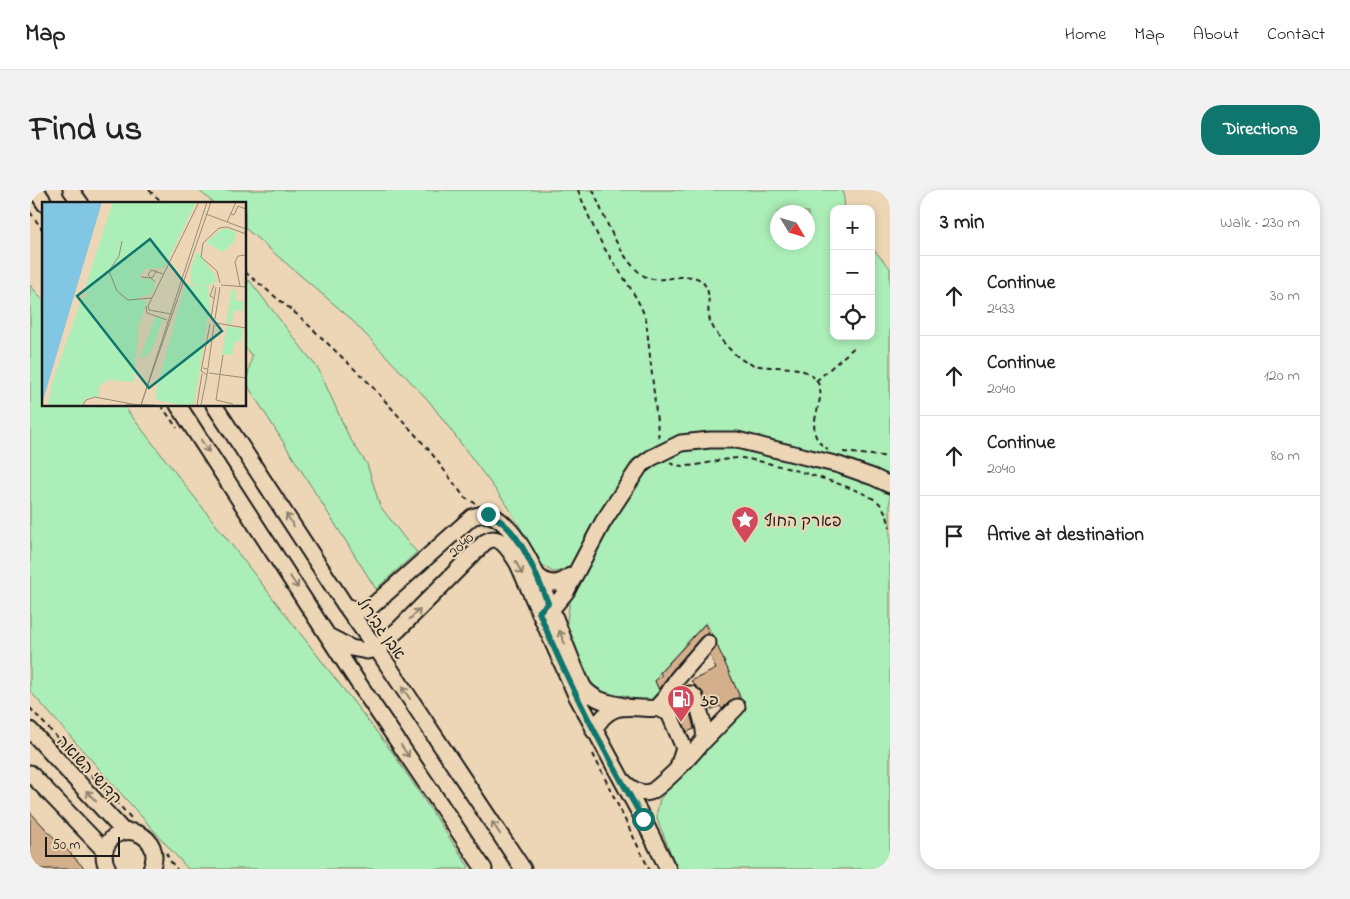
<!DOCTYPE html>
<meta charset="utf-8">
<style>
body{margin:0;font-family:"Indie Flower","Playpen Sans Hebrew",sans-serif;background:#f2f2f2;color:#222}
.controls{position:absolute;right:15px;top:15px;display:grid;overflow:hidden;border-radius:10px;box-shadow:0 2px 8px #0003}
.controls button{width:45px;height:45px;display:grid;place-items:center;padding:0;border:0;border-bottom:1px solid #e0e0e0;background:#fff;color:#222;font:25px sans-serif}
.compass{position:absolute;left:740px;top:15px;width:45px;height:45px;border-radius:50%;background:#fff;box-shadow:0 2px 8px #0003;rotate:128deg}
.scale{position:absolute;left:15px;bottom:12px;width:75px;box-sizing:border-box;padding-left:5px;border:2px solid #1c1c1c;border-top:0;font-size:14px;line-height:18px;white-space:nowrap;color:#1c1c1c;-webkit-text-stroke:4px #ecd6b5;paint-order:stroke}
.stop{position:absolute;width:15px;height:15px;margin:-11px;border:4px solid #0f766e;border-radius:50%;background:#fff}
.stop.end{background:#0f766e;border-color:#fff;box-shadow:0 1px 5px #0008}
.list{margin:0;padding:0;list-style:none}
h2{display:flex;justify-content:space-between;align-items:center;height:65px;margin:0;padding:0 20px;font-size:21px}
h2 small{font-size:16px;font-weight:400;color:#767676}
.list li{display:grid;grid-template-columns:32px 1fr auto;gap:15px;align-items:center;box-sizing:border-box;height:80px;padding:0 20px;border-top:1px solid #e0e0e0}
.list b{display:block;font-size:19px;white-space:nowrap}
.list p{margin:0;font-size:16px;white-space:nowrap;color:#767676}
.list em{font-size:16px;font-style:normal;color:#767676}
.icon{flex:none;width:28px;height:28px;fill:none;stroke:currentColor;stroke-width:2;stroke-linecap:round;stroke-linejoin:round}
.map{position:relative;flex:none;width:860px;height:679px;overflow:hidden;border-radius:20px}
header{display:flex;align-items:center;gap:30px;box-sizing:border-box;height:70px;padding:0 25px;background:#fff;border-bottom:1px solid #e0e0e0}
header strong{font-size:24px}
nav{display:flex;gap:28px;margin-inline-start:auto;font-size:18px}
.intro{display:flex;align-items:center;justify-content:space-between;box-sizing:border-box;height:120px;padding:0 30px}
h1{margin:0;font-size:35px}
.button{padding:12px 22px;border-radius:20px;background:#0f766e;color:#fff;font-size:18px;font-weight:700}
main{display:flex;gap:30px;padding:0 30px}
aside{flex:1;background:#fff;border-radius:20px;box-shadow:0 2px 8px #0003}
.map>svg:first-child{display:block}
</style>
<header>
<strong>Map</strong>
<nav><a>Home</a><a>Map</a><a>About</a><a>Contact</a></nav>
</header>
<div class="intro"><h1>Find us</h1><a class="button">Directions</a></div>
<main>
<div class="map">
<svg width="860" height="679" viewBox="0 0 860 679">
<rect width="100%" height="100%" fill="#ecd6b5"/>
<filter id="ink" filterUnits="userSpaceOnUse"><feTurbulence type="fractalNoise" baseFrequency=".02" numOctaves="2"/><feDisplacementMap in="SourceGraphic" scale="10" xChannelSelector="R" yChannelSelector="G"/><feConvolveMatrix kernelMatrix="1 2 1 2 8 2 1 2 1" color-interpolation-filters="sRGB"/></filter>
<g filter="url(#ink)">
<path fill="#aceeb7" stroke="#64856a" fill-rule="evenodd" d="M168,0H813L815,19H804V146H841V57L860,78V679H647L627,629V622L630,609L713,513L676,432L629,483V484L625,491L630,502L622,510H608L593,505L584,508L576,507L558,495L536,437L540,411L557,376L581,337L573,332L545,371L534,380L523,382L513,376L477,315L399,211L319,127L215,38V14H185ZM748,22H778V52H748Z
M219,90L289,180L319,247L337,274L350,316L379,354L387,362L346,399L216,193L222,166L215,157V98Z
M0,95L14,112V215H93L363,563L439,677L437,679H158L0,501Z"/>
<path fill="#d4af8c" stroke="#1c1c1c" d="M675,434L679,443L671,447L640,483L629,500L625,491L632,485L630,483Z
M687,455L709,505V508L701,510L692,519L690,516L679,520L674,504L661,491L686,479L680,465Z
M659,519L664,539L657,542L649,523Z
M0,622L27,651L28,650L55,679H0Z"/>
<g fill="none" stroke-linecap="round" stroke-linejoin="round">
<defs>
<path id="minor" d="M6,0L15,14
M41,0L51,14
M148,215L325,488L454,679
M184,215L315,415L353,468L493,679
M507,385C517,396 529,395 540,386
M315,415C325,421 331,421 341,417L442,327C448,325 453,323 460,325C501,339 533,459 554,498C565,511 579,513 595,516
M509,422L521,420L536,402L573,332L610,276L621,268L651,253L680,250H707L809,275L843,287L860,295
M300,447L321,458L337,461L346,459L369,439L455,352C458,351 460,349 463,349C474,349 483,366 488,374L546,505L613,629L638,679
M0,540L94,642
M564,541C582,503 609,524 640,517C647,515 653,510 659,504H661L665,507C668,517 676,538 674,548C673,555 628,600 620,602C610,605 600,598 593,591
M673,552L707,517
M648,577L654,558L639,523L626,518L636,507L647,489L678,453
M0,583L75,661
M78,679C74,672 73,664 76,657C90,626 136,646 121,679"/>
</defs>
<use href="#minor" stroke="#1c1c1c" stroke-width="19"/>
<path stroke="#1c1c1c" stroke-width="2" stroke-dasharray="5 4" stroke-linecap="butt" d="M119,0L134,14
M548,0C555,18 563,37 572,54C587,80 605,100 616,129L629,250
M563,0C574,26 591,73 616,87C634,96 665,75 676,97C681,106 677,117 679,127C682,142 704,167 718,173C739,182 770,170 786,190C802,210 766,241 798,259
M854,0L860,9
M0,22L14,42
M215,82L270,127L339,193L399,260L435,308L445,313
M786,191L826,156
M131,215L147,238
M813,262L860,267
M640,273C658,282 691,267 711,268C734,270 835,298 849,313C855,319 858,329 860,337
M0,518L102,629
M563,564L619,679
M136,663L141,672L147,679"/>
<use href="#minor" stroke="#ecd6b5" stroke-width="15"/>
</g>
<defs><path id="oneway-shaft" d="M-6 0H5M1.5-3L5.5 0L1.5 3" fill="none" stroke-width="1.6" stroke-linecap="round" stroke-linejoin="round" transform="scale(1.25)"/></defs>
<g stroke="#8e8270">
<use href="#oneway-shaft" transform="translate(175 256) rotate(57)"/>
<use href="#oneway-shaft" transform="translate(260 330) rotate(-123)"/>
<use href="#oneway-shaft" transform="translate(489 378) rotate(64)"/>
<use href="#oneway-shaft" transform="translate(264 392) rotate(57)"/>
<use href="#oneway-shaft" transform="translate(385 424) rotate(-45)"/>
<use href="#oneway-shaft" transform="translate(532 447) rotate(-113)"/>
<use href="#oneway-shaft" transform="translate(376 503) rotate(-124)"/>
<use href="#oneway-shaft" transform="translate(375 561) rotate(56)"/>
<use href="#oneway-shaft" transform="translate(61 606) rotate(-133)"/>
<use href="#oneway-shaft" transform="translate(466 638) rotate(-124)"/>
</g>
</g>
<g fill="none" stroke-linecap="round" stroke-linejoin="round" filter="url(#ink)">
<path stroke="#0f766e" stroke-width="6" d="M458,324C489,335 506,385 518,413L509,422C538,495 575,562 613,629"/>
</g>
<defs>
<symbol id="sight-pin" viewBox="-11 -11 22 30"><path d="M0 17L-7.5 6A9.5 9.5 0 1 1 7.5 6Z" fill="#d1495b" stroke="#ecd6b5"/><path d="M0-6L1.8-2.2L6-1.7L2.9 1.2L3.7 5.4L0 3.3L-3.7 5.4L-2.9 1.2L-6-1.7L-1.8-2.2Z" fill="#fff"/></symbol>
<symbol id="fuel-pin" viewBox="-11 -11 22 30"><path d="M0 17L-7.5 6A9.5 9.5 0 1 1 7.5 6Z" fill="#d1495b" stroke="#ecd6b5"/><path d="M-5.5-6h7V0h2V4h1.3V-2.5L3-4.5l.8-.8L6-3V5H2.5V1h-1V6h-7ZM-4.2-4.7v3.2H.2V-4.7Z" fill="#fff"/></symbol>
</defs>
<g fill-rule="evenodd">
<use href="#sight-pin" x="699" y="314" width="32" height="43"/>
<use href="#fuel-pin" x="635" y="493" width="32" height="43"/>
</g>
<g text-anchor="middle" stroke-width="4" stroke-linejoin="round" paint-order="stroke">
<g font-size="16" fill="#1c1c1c" stroke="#ecd6b5" text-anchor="start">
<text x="734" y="336">פארק החוף</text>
<text x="670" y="515">פז</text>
</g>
<g font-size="16" fill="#1c1c1c" stroke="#ecd6b5">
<text transform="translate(430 354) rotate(-44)" y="6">2040</text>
<text transform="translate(352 438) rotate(55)" y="6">אבן גבירול</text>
<text transform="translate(60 579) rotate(47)" y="6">קדושי השואה</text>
</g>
</g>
<g transform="translate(12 12)">
<rect width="204" height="204" fill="#ecd6b5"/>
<path d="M71,0H154L122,66L103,67L97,77H110L113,85L109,92L95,96L105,100L96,126L92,180L65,178L57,185V194L44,196L40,203H6L10,181L39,99L44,94V83ZM182,26L194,30L192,40L181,50L164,40ZM155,49L174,75L173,81L163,84L166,85L168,104L152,202L139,203L114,198V190L143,82L161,84L149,81V67ZM190,87L194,88L193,98L202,100L200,109L192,108L189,122L184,121ZM114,114L121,116L110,147L105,154L98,155ZM185,124L201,127L199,140L193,139L190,153L180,152Z" fill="#aceeb7"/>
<path d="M0,0H60L0,202Z" fill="#81c6e2"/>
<path fill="none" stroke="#998c78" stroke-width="1" d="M164,12L204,27M189,12L192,13L196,4L204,7M185,20L194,0M80,39L77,54L67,69L75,89L86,98L110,96M99,75L110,76L115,68M113,80L106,73L109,68L121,72M178,81L175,69L159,55L161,41L177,26L185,25L204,32M172,83L168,94L172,96M179,83L204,85M198,84L193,60L196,54L204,53M104,104L105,111L125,118M129,112L107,108L106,104L157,0M169,116L174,85M173,117L178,85M174,121L204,126M181,153L174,198L191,202M161,166L166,167L165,173L159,169L168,122M166,166L172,123M167,171L204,176M84,202L114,203M41,203L44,198L53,195L95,203M99,203L169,0M99,203L165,0M155,203L160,172M159,203L165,173"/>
<path fill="#0f766e" fill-opacity="0.15" stroke="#0f766e" stroke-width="2.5" d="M108,37L180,129L107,186L35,94Z"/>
<rect width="204" height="204" fill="none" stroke="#1c1c1c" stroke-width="2.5"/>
</g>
</svg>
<div class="controls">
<button>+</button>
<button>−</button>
<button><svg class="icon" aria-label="locate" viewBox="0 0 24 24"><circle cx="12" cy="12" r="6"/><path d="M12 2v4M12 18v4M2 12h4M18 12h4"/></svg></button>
</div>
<svg class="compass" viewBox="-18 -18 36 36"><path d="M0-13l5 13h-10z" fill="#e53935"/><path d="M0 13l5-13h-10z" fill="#767676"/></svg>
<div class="scale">50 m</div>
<div class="stop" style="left:613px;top:629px"></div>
<div class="stop end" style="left:458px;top:324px"></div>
</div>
<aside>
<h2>3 min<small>Walk · 230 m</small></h2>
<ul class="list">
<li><svg class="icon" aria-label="ahead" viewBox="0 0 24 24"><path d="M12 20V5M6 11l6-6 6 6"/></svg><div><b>Continue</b><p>2433</p></div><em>30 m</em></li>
<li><svg class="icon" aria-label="ahead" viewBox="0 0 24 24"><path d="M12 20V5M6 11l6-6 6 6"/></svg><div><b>Continue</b><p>2040</p></div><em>120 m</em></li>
<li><svg class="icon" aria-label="ahead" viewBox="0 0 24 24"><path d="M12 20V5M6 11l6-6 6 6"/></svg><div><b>Continue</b><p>2040</p></div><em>80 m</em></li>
<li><svg class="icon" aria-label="arrive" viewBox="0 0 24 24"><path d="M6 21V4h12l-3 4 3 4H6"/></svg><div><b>Arrive at destination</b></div></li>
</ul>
</aside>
</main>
